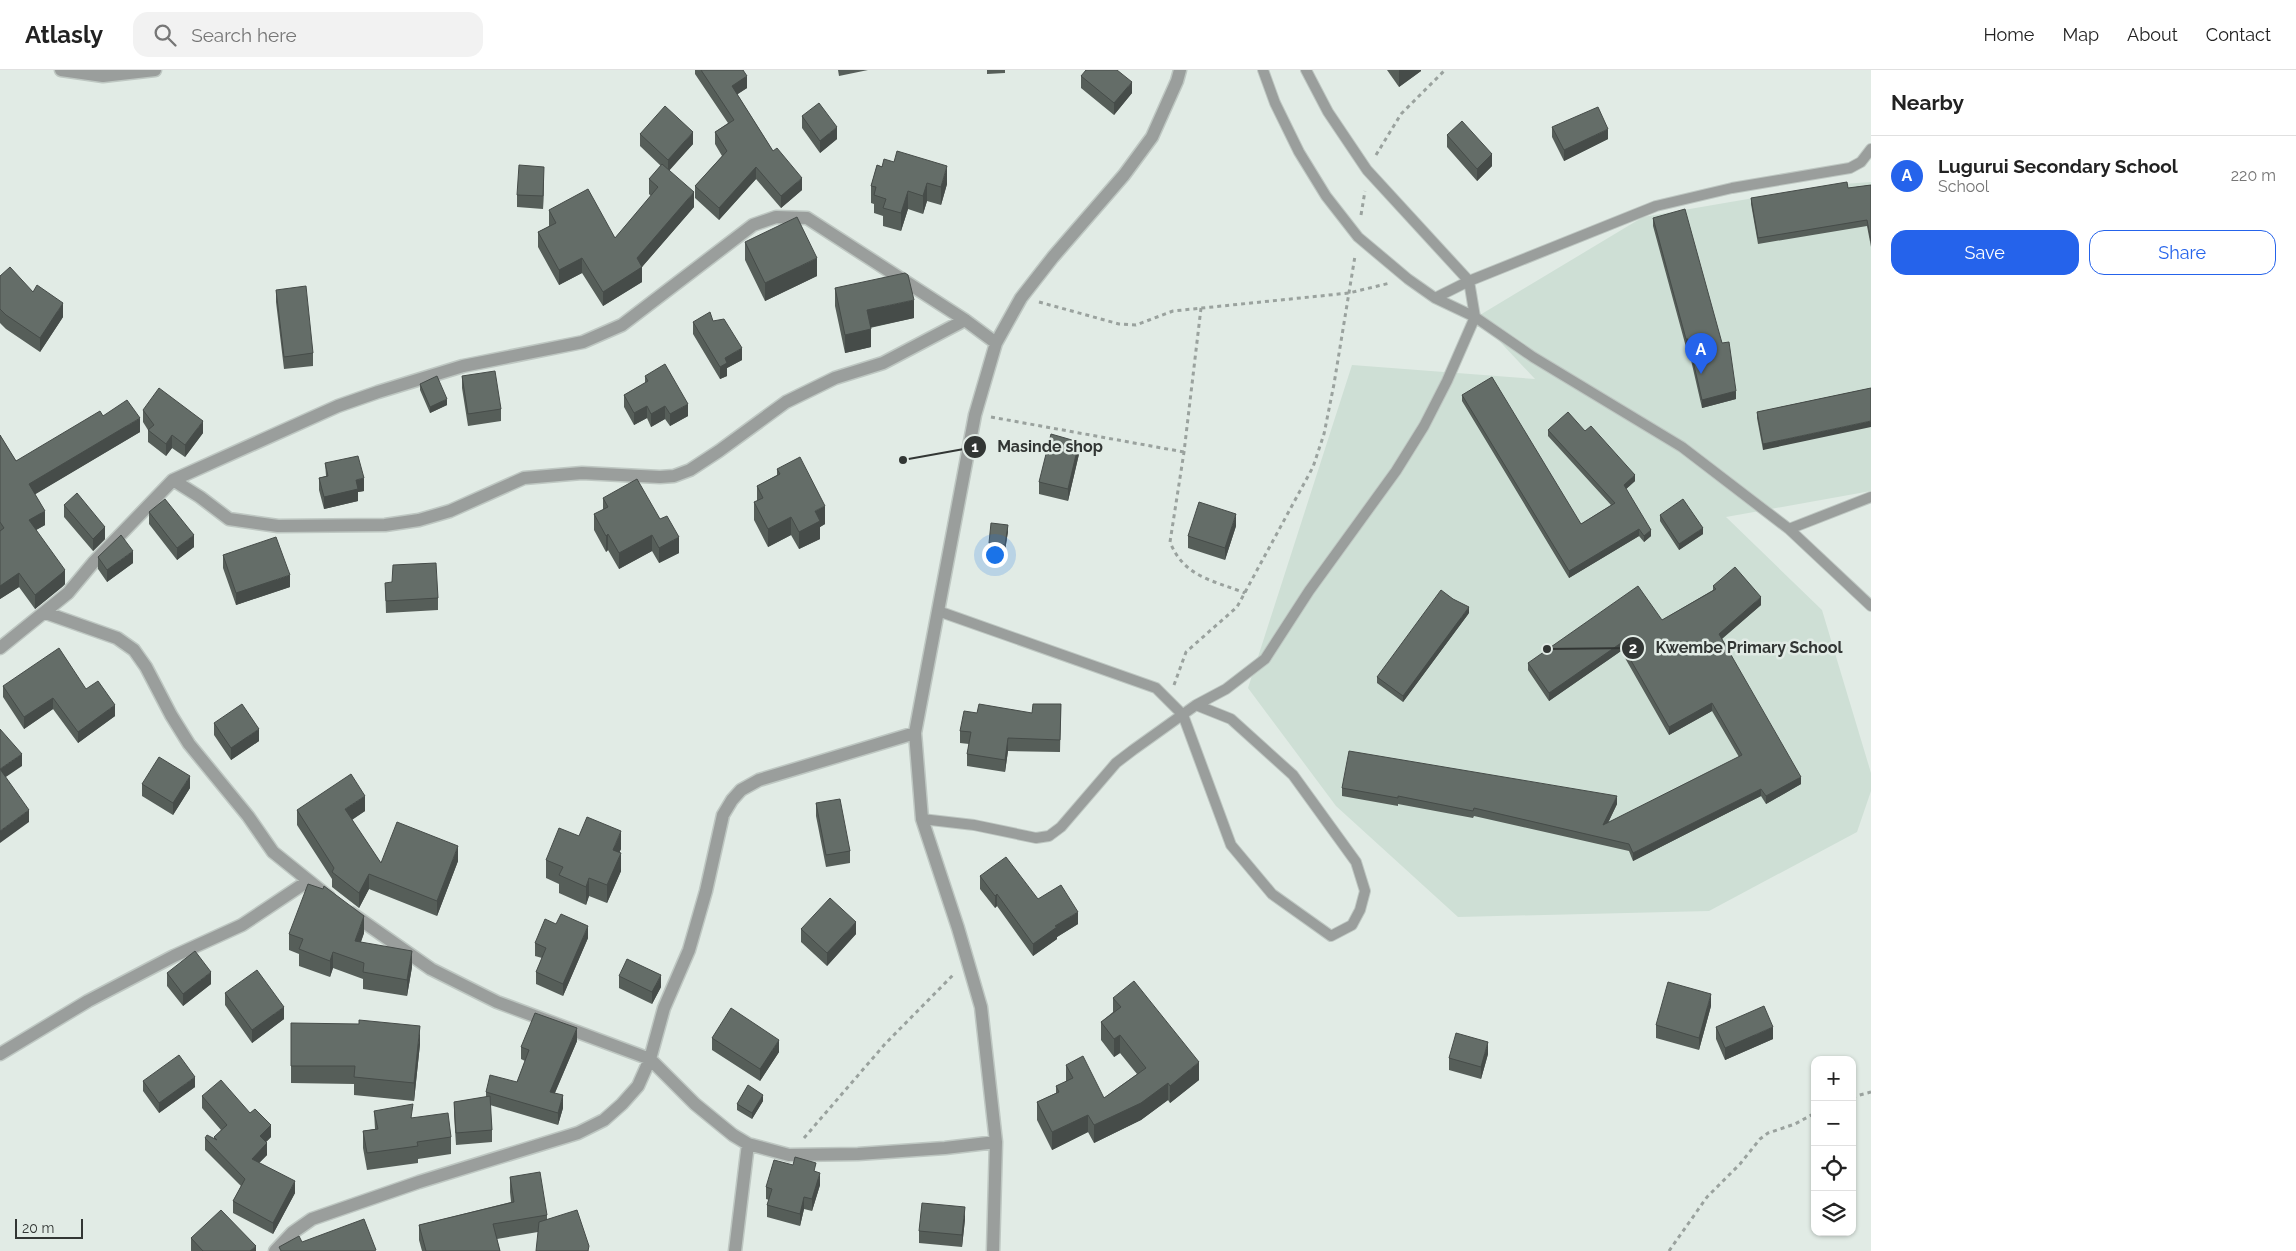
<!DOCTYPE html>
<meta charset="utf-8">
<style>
body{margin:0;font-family:Raleway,sans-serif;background:#f2f2f2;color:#222}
.controls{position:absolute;right:15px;bottom:15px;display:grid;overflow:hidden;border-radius:10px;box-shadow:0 1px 4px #0004}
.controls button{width:45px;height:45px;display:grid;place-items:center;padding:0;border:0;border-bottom:1px solid #e0e0e0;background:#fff;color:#222;font:25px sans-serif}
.scale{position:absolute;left:15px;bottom:12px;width:68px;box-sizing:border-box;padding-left:5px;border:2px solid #323634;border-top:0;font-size:14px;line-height:18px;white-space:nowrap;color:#323634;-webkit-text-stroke:4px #e1ebe5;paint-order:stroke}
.you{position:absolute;left:994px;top:484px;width:18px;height:18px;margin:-12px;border:4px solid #fff;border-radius:50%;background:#1a73e8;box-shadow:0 0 0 8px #1a73e833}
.badge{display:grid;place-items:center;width:32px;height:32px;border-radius:50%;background:#2563eb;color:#fff;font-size:16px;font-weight:700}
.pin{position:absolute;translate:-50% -41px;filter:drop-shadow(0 1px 2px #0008)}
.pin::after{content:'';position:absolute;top:26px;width:18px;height:15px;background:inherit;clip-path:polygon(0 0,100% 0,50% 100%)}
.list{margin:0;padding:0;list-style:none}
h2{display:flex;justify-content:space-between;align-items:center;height:65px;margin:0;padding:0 20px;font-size:21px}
h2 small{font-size:16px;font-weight:400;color:#767676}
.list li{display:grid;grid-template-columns:32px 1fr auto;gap:15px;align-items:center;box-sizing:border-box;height:80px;padding:0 20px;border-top:1px solid #e0e0e0}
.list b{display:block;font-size:19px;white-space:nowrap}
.list p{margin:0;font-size:16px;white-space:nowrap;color:#767676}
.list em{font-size:16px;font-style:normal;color:#767676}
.actions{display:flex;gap:10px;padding:15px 20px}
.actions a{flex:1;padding:11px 0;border:1px solid #2563eb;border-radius:15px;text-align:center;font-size:18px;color:#2563eb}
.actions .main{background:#2563eb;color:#fff}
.icon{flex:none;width:28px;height:28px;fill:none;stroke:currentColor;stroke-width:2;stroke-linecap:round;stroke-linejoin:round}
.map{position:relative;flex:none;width:1871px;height:1181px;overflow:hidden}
header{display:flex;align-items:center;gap:30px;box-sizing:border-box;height:70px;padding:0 25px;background:#fff;border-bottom:1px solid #e0e0e0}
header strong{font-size:24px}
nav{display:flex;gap:28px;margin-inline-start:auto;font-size:18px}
.search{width:350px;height:45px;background:#f2f2f2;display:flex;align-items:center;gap:12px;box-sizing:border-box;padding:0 18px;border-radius:15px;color:#767676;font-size:19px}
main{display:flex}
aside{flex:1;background:#fff}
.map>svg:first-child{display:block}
</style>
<header>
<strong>Atlasly</strong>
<div class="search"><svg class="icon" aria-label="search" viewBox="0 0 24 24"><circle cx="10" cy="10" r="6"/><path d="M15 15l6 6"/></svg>Search here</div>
<nav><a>Home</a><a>Map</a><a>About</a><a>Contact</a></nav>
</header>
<main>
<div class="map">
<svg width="1871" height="1181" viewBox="0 0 1871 1181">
<rect width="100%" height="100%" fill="#e1ebe5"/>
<path fill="#cedfd5" d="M1871,112V421L1726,447L1822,540L1871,703V721L1857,762L1709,841L1458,847L1336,736L1248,618L1352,295L1535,309L1488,259L1465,254L1643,147L1829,115Z"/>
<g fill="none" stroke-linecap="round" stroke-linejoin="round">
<defs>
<path id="lane" d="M1263,0L1275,33L1299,82L1326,126L1358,167L1408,209L1435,228L1475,247L1533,287L1682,377L1789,459L1871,536
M1435,228L1469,211L1656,136L1732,118L1850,98L1861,92L1871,79
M1789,459L1871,427
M938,541L1156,618L1183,645L1231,775L1272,824L1331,866L1352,855L1360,840L1365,821L1356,792L1293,705L1231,649L1196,635
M922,749L974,755L1036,768L1049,766L1061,757L1116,693L1133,680L1196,635L1226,619L1265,589L1309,521L1396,401L1424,356L1447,311L1475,247L1469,211L1367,100L1328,42L1306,0"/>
<path id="street" d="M61,0L103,6L155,0
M173,410L200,427L229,449L278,456L385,455L419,450L450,441L524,408L582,403L660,407L674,406L690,400L719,381L786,332L835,308L883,293L965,250
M46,543L117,568L134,580L146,597L171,645L189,674L248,746L273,782L329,827
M0,578L68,523L93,493L173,410L338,336L378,322L463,296L583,272L622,255L753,155L776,147L807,148L965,250L996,273
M351,843L431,899L497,932L650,989L695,1034L733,1065L748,1074L789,1085L858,1084L945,1078L996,1072
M0,984L88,931L174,886L242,855L308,811
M275,1181L292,1163L312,1149L419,1112L578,1063L604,1050L622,1034L638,1016L650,989L664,938L689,880L706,821L723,745L732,730L741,720L759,710L915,663
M735,1181L748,1074
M993,1181L996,1072L981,937L958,858L922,749L915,663L975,345L996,273L1021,228L1053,187L1124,105L1152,67L1177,11L1180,0"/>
</defs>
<use href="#lane" stroke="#bec7c2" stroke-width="12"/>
<use href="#street" stroke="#bec7c2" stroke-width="15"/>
<path stroke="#9aa29e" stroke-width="3" stroke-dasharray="4 4" stroke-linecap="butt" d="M1376,85L1401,44L1445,0
M1361,145L1365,121
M1039,232L1119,254L1136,255L1173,241L1349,223L1390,213
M1201,238L1184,382L1170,472C1184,507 1212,510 1245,523
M991,347L1184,382
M1174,615L1186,582L1237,537L1313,397L1324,364L1334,314L1355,186
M1852,1027L1871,1022
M804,1068L885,974L953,905
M1669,1181L1707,1127L1740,1094L1760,1069L1768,1063L1795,1054L1815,1043"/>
<use href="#lane" stroke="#9a9e9c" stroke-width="10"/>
<use href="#street" stroke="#9a9e9c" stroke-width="12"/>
</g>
<path fill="#565e59" d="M695,0H743L747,18L737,24L773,81L802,120L781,138L756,109L719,150L695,128V116L722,86L715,74V62L728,53L695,4Z
M838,0H868L839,6Z
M987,0H1005V3L987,4Z
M1387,0H1421V1L1399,17Z
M1119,2L1132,23L1114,45L1081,18V6Z
M802,46L837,69L820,83L802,58Z
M1552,57L1608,69L1564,91L1552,67Z
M640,64L693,74L669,100L694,137L642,197V212L603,236L582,203L559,215L538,177V162L549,156V140L615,168L651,126L649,124V109L661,96L640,76Z
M1447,65L1492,96L1477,111L1447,77Z
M877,95L947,114L941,135L927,131L923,144L908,139L901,161L883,156V146L874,143V134L871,133V116Z
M544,109L543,139L517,137V125Z
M1871,115V177L1867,156L1758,174L1751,134V128L1848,118Z
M1653,148L1736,329L1702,338L1688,277H1686L1653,156Z
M745,172L817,206L765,231L745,190Z
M0,206L33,222L63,247L40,282L6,259L0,253Z
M835,218L914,248L870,258L871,277L845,283L835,236Z
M276,220L313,283V296L284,299L276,232Z
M713,251L742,290L727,298V306L720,309L693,264V252Z
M462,306L501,339V351L468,356L462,318Z
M645,306L688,346L670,356L665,349L651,357L647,348L634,355L624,337V325L645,313Z
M420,314L447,335L430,343L420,320Z
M1871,318L1763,380L1757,348V342Z
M1462,325L1581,454L1611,435L1548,366V360L1585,361L1635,411L1626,419L1651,466L1644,472L1639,466L1569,508L1462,331Z
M143,340L203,363L185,387L172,378L166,386L148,372V360L143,352Z
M103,346L140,362L35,424L45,455L36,460L65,514L62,517L35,539L19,517L0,529V365L16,391Z
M1079,384L1068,431L1039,424V412Z
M325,393L364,421L358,422V431L324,439L319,420V408L326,406Z
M777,399L825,454L820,457V469L799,479L791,465L768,477L754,450V432L757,431V416L777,405Z
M603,428L660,449L679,483L659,493L652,481L619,499L608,480L606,482L594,460V444L603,440Z
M64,435L105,469L93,481L64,447Z
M149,442L194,477L177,490L149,454Z
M1660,445L1703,464L1679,480L1660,451Z
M1236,456L1225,490L1188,478V466Z
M1008,461L1005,481L989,479V473Z
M223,485L290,517L236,535L223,498Z
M98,487L133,493L107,512L98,499Z
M385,513L438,528V540L386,543Z
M1713,516L1761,535L1722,569L1801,714L1766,734L1761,726L1633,791L1629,781L1474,746L1473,748L1398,734V736L1342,726V718L1617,734L1608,753L1739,687L1712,641L1669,665L1621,581L1549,631L1528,600V593L1662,550L1713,520Z
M1469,543L1403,632L1377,613V607Z
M3,616L86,619L115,646L78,673L53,639L24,659L3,627Z
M1061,634L1060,682L1008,681L1005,702L967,696V684L969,674L960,673V661L977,643H1032Z
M214,653L259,671L231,690L214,665Z
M142,714L190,718L173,745L142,726Z
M816,733L850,781V793L826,797L816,746Z
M297,740L365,741L352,750L381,793L458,791L437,846L369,819L359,838L332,817V809L297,755Z
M579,766L621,779L619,782L621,801L607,833L589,826L586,835L559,823V814L546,808V790Z
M980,806L1038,829L1078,854L1057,867V869L1033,886L997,836L995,838L980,819Z
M801,859L856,864L827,896L801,872Z
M364,863L361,872L412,897L407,926L363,919V909L333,898L330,907L299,896V884L289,880V864Z
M588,868L563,926L536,914V902L542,888L535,886V873Z
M167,903L211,914L183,936L167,916Z
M619,906L661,917L652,934L619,918Z
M225,923L284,949L252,973L225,935Z
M1113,928L1199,1010L1170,1033L1168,1030L1141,1050L1094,1073L1088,1062L1052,1080L1037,1050V1032L1056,1023V1016L1066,1012V995L1104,1028L1137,1004L1120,983L1114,987L1101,970V952L1113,942Z
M1711,936L1699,980L1656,968V955Z
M291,953L420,974L414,1031L354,1025V1014L291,1013Z
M1716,957L1773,969L1725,990L1716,969Z
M712,968L779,982L760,1011L712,980Z
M577,971L555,1023L563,1038L558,1055L490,1035L492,1060V1072L456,1075L454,1044V1032L486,1027V1022L517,1012L525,991L521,989V977Z
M1488,984L1481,1009L1449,1000V988Z
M143,1011L195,1017L159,1043L143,1021Z
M202,1026L271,1067L266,1072L267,1085L259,1093L295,1123L273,1164L233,1143V1131L241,1116L205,1080V1068L214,1069V1067L221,1060L202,1038Z
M763,1031L752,1049L737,1040V1034Z
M374,1041L413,1048L451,1067V1084L418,1089V1093L367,1100L363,1078V1061L375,1059Z
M816,1102L820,1115L812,1141L804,1139L800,1156L767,1147V1135L769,1130L766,1129V1117Z
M510,1107L547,1145V1149L589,1181L538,1162L497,1169L500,1181H422L419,1170V1155L511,1132L510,1122Z
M965,1149L962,1177L919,1173V1161Z
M191,1168L256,1181H191Z"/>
<path fill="#464c49" d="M1399,0H1421V1L1399,17Z
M747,6V18L732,28V16Z
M1132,12V23L1114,45V33Z
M837,57V69L820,83V71Z
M1608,59V69L1564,91V80Z
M693,62V74L668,102V90Z
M1492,84V96L1477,111V99Z
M947,96V114L941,135V117Z
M544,97V109L543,139V126Z
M756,97V109L719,150V138Z
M802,108V120L781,138V126Z
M927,113V131L923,144V126Z
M908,121V139L901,161V143Z
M694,122V137L641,198L642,197V212L603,236V222L637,188Z
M582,188V203L559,215V200Z
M817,188V206L765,231V213Z
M914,230V248L867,258V240Z
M63,233V247L40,282V268Z
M871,259V277L845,283V265Z
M1686,269H1688V277H1686Z
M742,278V290L727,298V306L720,309V297L725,288Z
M1736,321V329L1702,338V330Z
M447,329V335L430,343V337Z
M688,334V346L670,356V344Z
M647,336V348L634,355V343Z
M665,336V349L651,357V344Z
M140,348V362L29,428V414Z
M203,351V363L185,387V375Z
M1871,351V357L1763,380V374Z
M172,365V378L166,386V374Z
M1079,372V384L1068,431V419Z
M1635,405V411L1624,421V415Z
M364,408V421L358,422V431L324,439V427L356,410Z
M825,436V454L820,457V469L799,479V462L815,441Z
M45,441V455L29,464V450Z
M1236,444V456L1225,490V478Z
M791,447V465L768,477V459Z
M1008,455V461L1005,481V475Z
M105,457V469L93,481V469Z
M1703,458V464L1679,480V474Z
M1639,459V466L1569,508V501Z
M1651,460V466L1644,472V466Z
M608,464V480L606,482V466Z
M194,465V477L177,490V478Z
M652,465V481L619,499V483Z
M679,467V483L659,493V478Z
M133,481V493L107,512V500Z
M65,500V514L62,517L35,539V525Z
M19,503V517L0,529V516Z
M290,505V517L236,535V523Z
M1761,527V535L1719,571V564Z
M1469,537V543L1403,632V626Z
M1621,573V581L1549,631V623Z
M53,628V639L24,659V647Z
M1712,633V641L1669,665V657Z
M115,635V646L78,673V662Z
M259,659V671L231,690V678Z
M1008,668V681L1005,702V690Z
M22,684V696L0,711V699Z
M190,706V718L173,745V733Z
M1801,707V714L1766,734V726Z
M1761,719V726L1633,791V783Z
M365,726V741L345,754V739Z
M1617,726V734L1603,763V755Z
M29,740V752L0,773V761Z
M621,761V779L613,798V780Z
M458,776V791L437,846V831Z
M621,783V801L607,833V815Z
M369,804V819L359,838V823Z
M589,808V826L586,835V817Z
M997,824V836L995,838V826Z
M1078,842V854L1057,867V869L1033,886V874L1055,856Z
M364,846V863L355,887V871Z
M856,852V864L827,896V883Z
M588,856V868L563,926V914Z
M412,881V897L407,926V910Z
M333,882V898L330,907V891Z
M211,902V914L183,936V924Z
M661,905V917L652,934V922Z
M1711,924V936L1699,980V968Z
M284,937V949L252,973V960Z
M420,956V974L414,1031V1013Z
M1773,957V969L1725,990V978Z
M577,958V971L550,1034V1022Z
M1120,965V983L1114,987V969Z
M779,970V982L760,1011V999Z
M1488,972V984L1481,1009V997Z
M1199,992V1010L1170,1033V1016Z
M195,1007V1017L159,1043V1033Z
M1168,1013V1030L1141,1050L1094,1073V1055Z
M563,1025V1038L558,1055V1043Z
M763,1025V1031L752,1049V1043Z
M1088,1045V1062L1052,1080V1062Z
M271,1055V1067L260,1078V1066Z
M267,1073V1085L252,1100V1089Z
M820,1103V1115L812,1141V1129Z
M295,1111V1123L273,1164V1153Z
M804,1127V1139L800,1156V1144Z
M965,1137V1149L962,1177V1165Z
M256,1176V1181H250Z"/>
<path fill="#646d68" stroke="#464c49" d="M701,0H743L747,6L732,16L773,81L777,78L802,108L781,126L756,97L719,138L695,116L727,81L715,62L734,50Z
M1086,0H1117L1132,12L1114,33L1081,6Z
M819,33L837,57L820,71L802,46Z
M665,36L693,62L668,90L640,64Z
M1598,37L1608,59L1564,80L1552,57Z
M1462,51L1492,84L1477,99L1447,65Z
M897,81L947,96L941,117L927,113L923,126L908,121L901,143L883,138L886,129L874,125L876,117L871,116L877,95L882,97L884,89L894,92Z
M662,94L694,122L637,188L642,197L603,222L582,188L559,200L538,162L556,153L549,140L588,119L615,168L658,117L649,109Z
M519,95L544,97L543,126L517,125Z
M1847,112L1848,118L1871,115V171L1867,150L1758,168L1751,128Z
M1685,139L1722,273L1729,272L1736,321L1702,330L1688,269H1686L1653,148Z
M797,147L817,188L765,213L745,172Z
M10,197L33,222L37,215L63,233L40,268L6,245L0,239V206Z
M905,203L908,205L914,230L867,240L871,259L845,265L835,218Z
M306,216L313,283L284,287L276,220Z
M710,242L713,251L724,249L742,278L725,288L727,293L720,297L693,252Z
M665,294L688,334L670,344L665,336L651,344L647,336L634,343L624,325L648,311L645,306Z
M495,301L501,339L468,344L462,306Z
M437,306L447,329L430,337L420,314Z
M1492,307L1581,454L1615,433L1548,360L1568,342L1585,361L1591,356L1635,405L1624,415L1651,460L1644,466L1639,459L1569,501L1462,325Z
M159,318L203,351L185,375L172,365L166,374L148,360L154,355L143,340Z
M1871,318V351L1763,374L1757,342Z
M127,330L140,348L29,414L45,441L29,450L65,500L62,503L35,525L19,503L0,516V461L4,458L0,452V365L16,391L100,341L103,346Z
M1051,364L1079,372L1068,419L1039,412Z
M358,386L364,408L356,410L358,419L324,427L319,408L328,406L325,393Z
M800,387L825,436L815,441L820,451L799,462L791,447L768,459L754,432L763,428L757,416L780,404L777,399Z
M637,409L660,449L667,446L679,467L659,478L652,465L619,483L608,464L606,466L594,444L608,437L603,428Z
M77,423L105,457L93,469L64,435Z
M165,429L194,465L177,478L149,442Z
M1683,429L1703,458L1679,474L1660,445Z
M1199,432L1236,444L1225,478L1188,466Z
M991,453L1008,455L1005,475L989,473Z
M121,465L133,481L107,500L98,487Z
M276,467L290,505L236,523L223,485Z
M436,493L438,528L386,531L385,513L392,512L393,495Z
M1735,497L1761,527L1719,564L1801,707L1766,726L1761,719L1633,783L1629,774L1474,738L1473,741L1398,726V728L1342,718L1349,681L1617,726L1603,755L1742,685L1712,633L1669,657L1621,573L1549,623L1528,593L1638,516L1662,550L1716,519L1713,516Z
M1441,520L1453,529L1469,537L1403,626L1377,607Z
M59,578L86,619L98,611L115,635L78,662L53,628L24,647L3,616Z
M242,634L259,659L231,678L214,653Z
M979,634L1032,643L1033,634H1061L1060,670L1008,668L1005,690L967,684L971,662L960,661L964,641L977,643Z
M0,659L22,684L0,699Z
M159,687L190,706L173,733L142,714Z
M0,699L29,740L0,761Z
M351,704L365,726L345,739L381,793L397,752L458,776L437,831L369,804L359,823L332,802L334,798L297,740Z
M840,729L850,781L826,785L816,733Z
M587,747L621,761L613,780L621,783L607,815L589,808L586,817L559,805L563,797L546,790L559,758L579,766Z
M1006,787L1038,829L1061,815L1078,842L1055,856L1057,857L1033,874L997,824L995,826L980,806Z
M308,814L323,819L324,816L364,846L355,871L412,881L407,910L363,902L364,893L333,882L330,891L299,879L303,869L289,864Z
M830,828L856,852L827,883L801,859Z
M561,844L588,856L563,914L536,902L546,878L535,873L545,849L556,854Z
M195,881L211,902L183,924L167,903Z
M627,889L661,905L652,922L619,906Z
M257,900L284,937L252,960L225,923Z
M1134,911L1199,992L1170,1016L1168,1013L1141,1033L1094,1055L1088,1045L1052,1062L1037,1032L1059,1022L1056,1016L1073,1008L1066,995L1083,986L1104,1028L1146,998L1120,965L1114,969L1101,952L1121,937L1113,928Z
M1668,912L1711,924L1699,968L1656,955Z
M1764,936L1773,957L1725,978L1716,957Z
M731,938L779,970L760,999L712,968Z
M535,943L577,958L550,1022L563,1025L558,1043L486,1022L490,1005L517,1012L529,980L521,977Z
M359,950L420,956L414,1013L354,1007L355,996H291V953L359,954Z
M1456,963L1488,972L1481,997L1449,988Z
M179,985L195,1007L159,1033L143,1011Z
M221,1010L250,1043L255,1039L271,1055L260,1066L267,1073L252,1089L295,1111L273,1153L233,1131L245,1109L205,1068L207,1065L217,1070L214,1067L227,1055L202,1026Z
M748,1015L763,1025L752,1043L737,1034Z
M490,1026L492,1060L456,1063L454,1032Z
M413,1034L411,1048L448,1043L451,1067L417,1072L418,1076L367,1083L363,1061L378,1059L374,1041Z
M795,1087L816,1093L814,1101L820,1103L812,1129L804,1127L800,1144L767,1135L772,1119L766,1117L774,1090L793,1095Z
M540,1102L547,1145L493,1154L500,1181H426L419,1155L514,1132L510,1107Z
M922,1133L965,1137L962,1165L919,1161Z
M221,1140L256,1176L250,1181H203L191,1168Z
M577,1140L589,1176L588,1181H536L539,1152Z
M364,1149L376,1180L374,1181H281L279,1177L299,1166L302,1172Z"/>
<path fill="none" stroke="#323634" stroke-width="2" d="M903 390L975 377M1547 579L1633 578"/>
<g fill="#323634" stroke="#e1ebe5" stroke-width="2">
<circle cx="903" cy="390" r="5"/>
<circle cx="1547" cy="579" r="5"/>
<circle cx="975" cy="377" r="12"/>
<circle cx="1633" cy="578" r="12"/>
</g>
<g font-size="15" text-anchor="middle" font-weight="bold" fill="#fff">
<text x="975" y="382">1</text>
<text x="1633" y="583">2</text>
</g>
<g font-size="16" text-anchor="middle" font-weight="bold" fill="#323634" stroke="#e1ebe5" stroke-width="5" stroke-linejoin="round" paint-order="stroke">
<text x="1050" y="382">Masinde shop</text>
<text x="1749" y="583">Kwembe Primary School</text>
</g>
</svg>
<div class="controls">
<button>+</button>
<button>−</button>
<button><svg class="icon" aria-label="locate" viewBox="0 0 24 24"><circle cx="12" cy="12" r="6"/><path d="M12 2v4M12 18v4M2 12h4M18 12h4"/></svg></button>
<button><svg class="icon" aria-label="layers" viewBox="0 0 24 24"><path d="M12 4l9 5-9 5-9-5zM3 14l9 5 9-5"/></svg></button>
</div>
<div class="scale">20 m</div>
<div class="you"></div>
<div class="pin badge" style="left:1701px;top:304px">A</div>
</div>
<aside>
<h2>Nearby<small></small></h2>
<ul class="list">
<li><span class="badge">A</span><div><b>Lugurui Secondary School</b><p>School</p></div><em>220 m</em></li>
</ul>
<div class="actions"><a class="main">Save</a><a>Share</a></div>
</aside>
</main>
